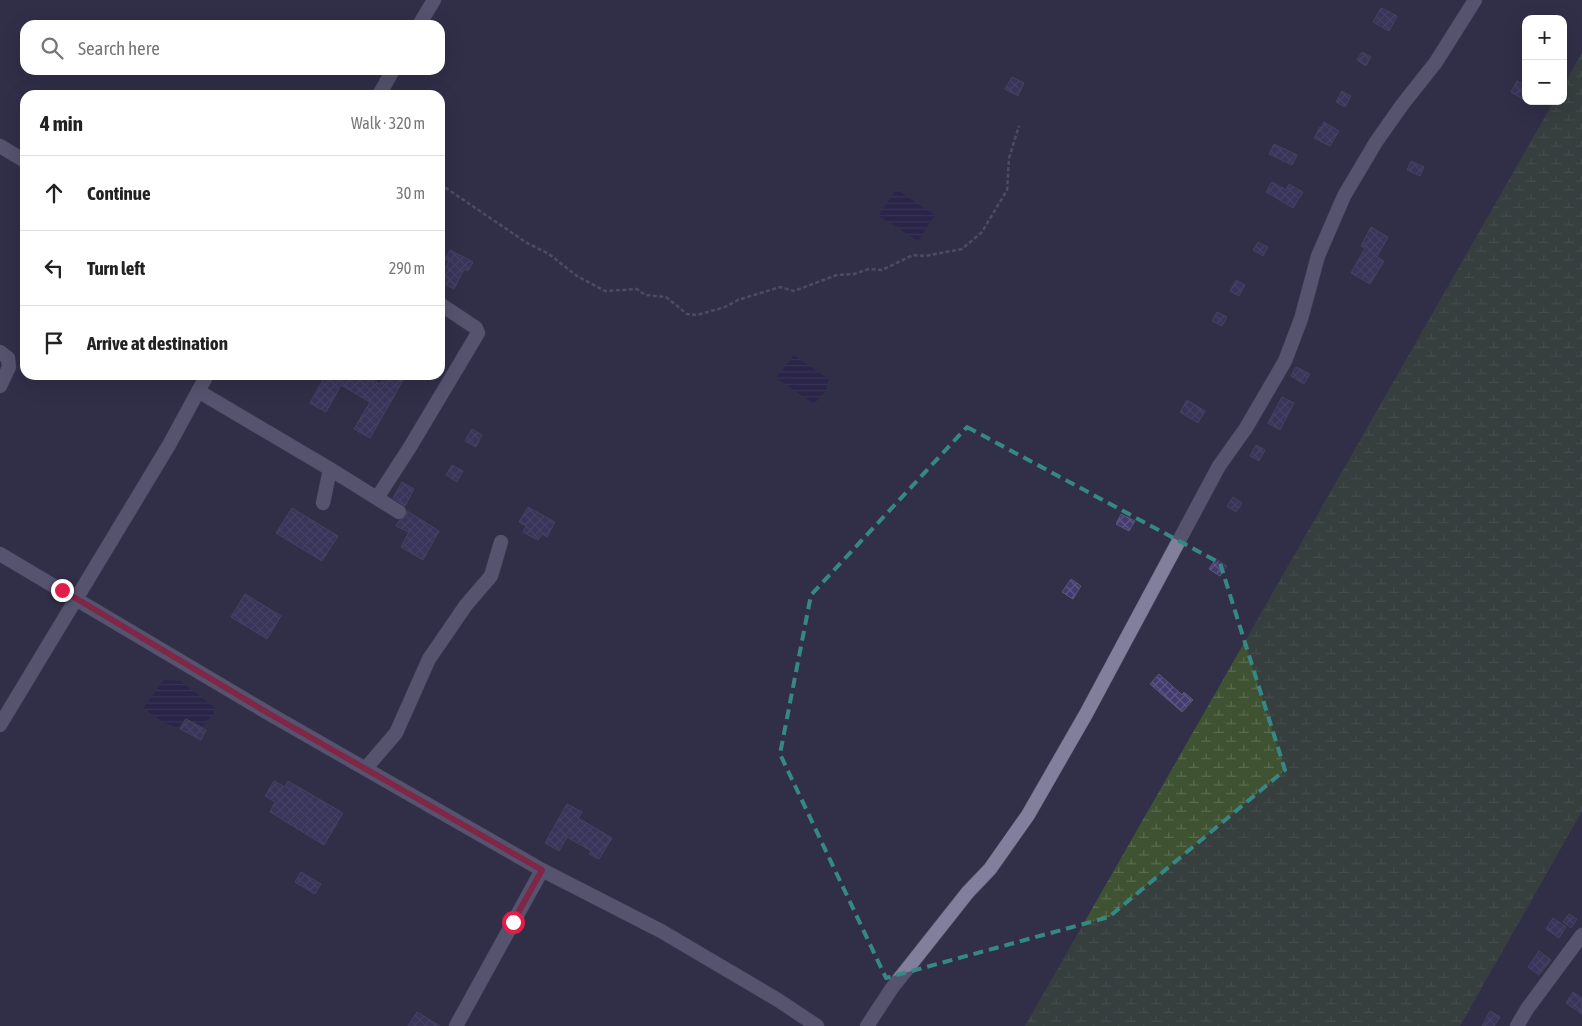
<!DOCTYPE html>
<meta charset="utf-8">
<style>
body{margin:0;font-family:"Asap Condensed",sans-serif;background:#f6f6f6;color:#222}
.controls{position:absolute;right:15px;top:15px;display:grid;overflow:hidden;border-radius:10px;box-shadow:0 5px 20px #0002}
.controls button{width:45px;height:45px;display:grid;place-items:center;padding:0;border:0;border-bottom:1px solid #e0e0e0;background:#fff;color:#222;font:25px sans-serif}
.stop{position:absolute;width:15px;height:15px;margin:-11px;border:4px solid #e11d48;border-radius:50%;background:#fff}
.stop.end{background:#e11d48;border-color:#fff;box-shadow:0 1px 5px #0008}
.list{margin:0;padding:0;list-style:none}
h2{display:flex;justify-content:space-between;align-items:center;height:65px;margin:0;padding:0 20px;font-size:21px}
h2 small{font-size:16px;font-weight:400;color:#767676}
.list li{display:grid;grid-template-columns:32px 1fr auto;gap:15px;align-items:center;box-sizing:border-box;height:75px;padding:0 20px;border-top:1px solid #e0e0e0}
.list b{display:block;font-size:19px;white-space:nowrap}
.list em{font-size:16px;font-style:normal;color:#767676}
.icon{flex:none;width:28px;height:28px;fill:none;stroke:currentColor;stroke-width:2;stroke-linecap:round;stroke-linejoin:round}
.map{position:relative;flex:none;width:1582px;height:1026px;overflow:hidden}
.search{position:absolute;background:#fff;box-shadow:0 5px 20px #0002;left:20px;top:20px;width:425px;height:55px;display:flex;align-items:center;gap:12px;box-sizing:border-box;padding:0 18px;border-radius:15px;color:#767676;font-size:19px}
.panel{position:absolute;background:#fff;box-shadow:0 5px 20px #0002;left:20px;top:90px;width:425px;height:290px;border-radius:15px}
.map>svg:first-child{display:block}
</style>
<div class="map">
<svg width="1582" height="1026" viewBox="0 0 1582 1026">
<defs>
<pattern id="wetland-marsh" width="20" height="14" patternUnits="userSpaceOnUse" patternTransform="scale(1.25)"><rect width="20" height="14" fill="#3f5332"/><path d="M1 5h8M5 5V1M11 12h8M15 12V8" fill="none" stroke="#5a6b4f"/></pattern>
<pattern id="water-rules" width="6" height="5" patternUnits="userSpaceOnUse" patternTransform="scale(1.25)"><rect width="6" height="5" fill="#221849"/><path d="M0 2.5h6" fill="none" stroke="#413963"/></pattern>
<pattern id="building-cross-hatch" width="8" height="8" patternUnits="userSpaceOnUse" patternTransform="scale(1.25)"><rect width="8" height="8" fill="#433b70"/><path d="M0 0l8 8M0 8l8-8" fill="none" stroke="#5d5684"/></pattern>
</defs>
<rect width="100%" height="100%" fill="#323048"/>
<path fill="url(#wetland-marsh)" d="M1582,53V811L1460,1026H1025L1554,101H1563V86Z"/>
<path fill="url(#water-rules)" d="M896,189L935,215L918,241L878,216Z
M794,355L829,379L825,392L814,404L776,378Z
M164,680L181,681L214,707V713L202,726L185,718L178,728L164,723L143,708Z"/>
<path fill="url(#building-cross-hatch)" stroke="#5a5873" d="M1381,8L1397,16L1389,31L1373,22Z
M1362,52L1371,57L1366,66L1357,60Z
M1012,77L1024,83L1018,96L1005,89Z
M1517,81L1526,86V101L1511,92Z
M1342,91L1351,96L1345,107L1336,102Z
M1324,122L1339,131L1330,146L1314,138L1320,127L1321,128Z
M1274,144L1297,155L1292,165L1269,154Z
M1411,161L1424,167L1420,176L1407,170Z
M1272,182L1286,190L1289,184L1303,192L1293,208L1266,192Z
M1371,227L1388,237L1377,257L1384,261L1370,284L1351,273L1365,248L1361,246Z
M1258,242L1268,247L1263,256L1253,250Z
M450,250L473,262L468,271L464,269L454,289L440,282V278L449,261L445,259Z
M1236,280L1245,285L1239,296L1230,291Z
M1217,312L1227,317L1222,326L1212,321Z
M1296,367L1310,374L1304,384L1291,376Z
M323,375H364L380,384L385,375H406L370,438L354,429L370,402L341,385L326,412L310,403L325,376Z
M1282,397L1294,403L1280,430L1268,423Z
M1187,400L1205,411L1198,423L1180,412Z
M472,429L482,435L476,447L465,441Z
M1256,445L1265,450L1259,461L1250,456Z
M452,465L463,471L457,482L446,475Z
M402,482L414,489L405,506L393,498Z
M1233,497L1242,503L1236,512L1227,506Z
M528,507L555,522L547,537L542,534L538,540L523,532L526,526L519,522Z
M292,508L338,536L322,561L276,533Z
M407,511L439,531L423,560L401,547L409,532L396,526L399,521L406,517Z
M1121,514L1135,521L1129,531L1116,524Z
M1216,559L1227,566L1220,576L1209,569Z
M1071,579L1081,586L1073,599L1062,592Z
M245,594L281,616L267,639L231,617Z
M1159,674L1182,695L1184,692L1193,700L1182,712L1150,684Z
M186,719L206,730L201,740L180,729Z
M274,781L285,787L288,781L343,813L324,845L270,812L275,802L265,796Z
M567,804L582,812L578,818L612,838L599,859L589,854L591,851L567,837L559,851L545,843Z
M301,872L321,884L315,894L295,882Z
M1569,914L1577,919L1571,928L1563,922Z
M1553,918L1566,927L1559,938L1546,929Z
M1539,951L1551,960L1539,975L1528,967Z
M1573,992L1582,998V1014L1566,1003Z
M1490,1011L1500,1017L1494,1026H1482Z
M417,1012L440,1026H408Z"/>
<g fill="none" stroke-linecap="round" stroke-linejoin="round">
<defs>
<path id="street" d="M419,25L434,0
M379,95L393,70
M0,146L25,161
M0,352L8,358L9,367L0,386
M198,391L330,469L399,512
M377,498L410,447L478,333L476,328L440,304
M323,503L330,469
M0,554L268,713L542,870L661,931L778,1000L817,1026
M0,725L169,445L207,375
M366,768L396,733L429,659L466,605L491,576L501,542
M456,1026L542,870
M867,1026L892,988L968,892L990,869L1028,815L1086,714L1219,466L1246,428L1285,361L1301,319L1318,256L1344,196L1376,142L1402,105L1436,62L1475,0
M1517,1026L1527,1009L1582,935"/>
</defs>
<use href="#street" stroke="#4e4b60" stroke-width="15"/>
<path stroke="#6f6d82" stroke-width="2.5" stroke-dasharray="4 2.5" stroke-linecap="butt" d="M440,184L527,243L549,254L577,276L605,291L637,289L645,295L666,297L687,314L697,315L725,307L738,300L780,287L794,291L837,275L854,274L869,269L882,270L913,255L925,256L962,249L982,232L1007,190L1009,158L1019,126"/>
<use href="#street" stroke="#817f9c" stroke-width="14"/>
</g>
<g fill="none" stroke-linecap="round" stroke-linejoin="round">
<path stroke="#e11d48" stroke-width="6" d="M62,590L268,713L542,870L513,922"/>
</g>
<path d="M0 0H1582V1026H0ZM967,427L1220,563L1285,770L1109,917L886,978L780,754L811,595Z" fill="#323048" fill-opacity=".55" fill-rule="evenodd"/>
<path fill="none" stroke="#368885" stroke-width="4" stroke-dasharray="10 6" stroke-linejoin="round" d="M967,427L1220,563L1285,770L1109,917L886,978L780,754L811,595Z"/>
</svg>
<div class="controls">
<button>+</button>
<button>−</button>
</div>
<div class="stop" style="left:513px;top:922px"></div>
<div class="stop end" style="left:62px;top:590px"></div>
<div class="search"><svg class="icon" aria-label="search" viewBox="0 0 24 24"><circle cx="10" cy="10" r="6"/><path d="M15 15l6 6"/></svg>Search here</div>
<section class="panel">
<h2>4 min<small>Walk · 320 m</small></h2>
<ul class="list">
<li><svg class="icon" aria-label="ahead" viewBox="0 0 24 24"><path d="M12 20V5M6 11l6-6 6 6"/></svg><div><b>Continue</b></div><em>30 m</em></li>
<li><svg class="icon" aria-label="left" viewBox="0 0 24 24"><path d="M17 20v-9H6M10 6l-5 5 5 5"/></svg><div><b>Turn left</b></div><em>290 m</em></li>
<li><svg class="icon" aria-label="arrive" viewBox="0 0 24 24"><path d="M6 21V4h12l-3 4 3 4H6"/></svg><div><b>Arrive at destination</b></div></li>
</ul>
</section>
</div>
